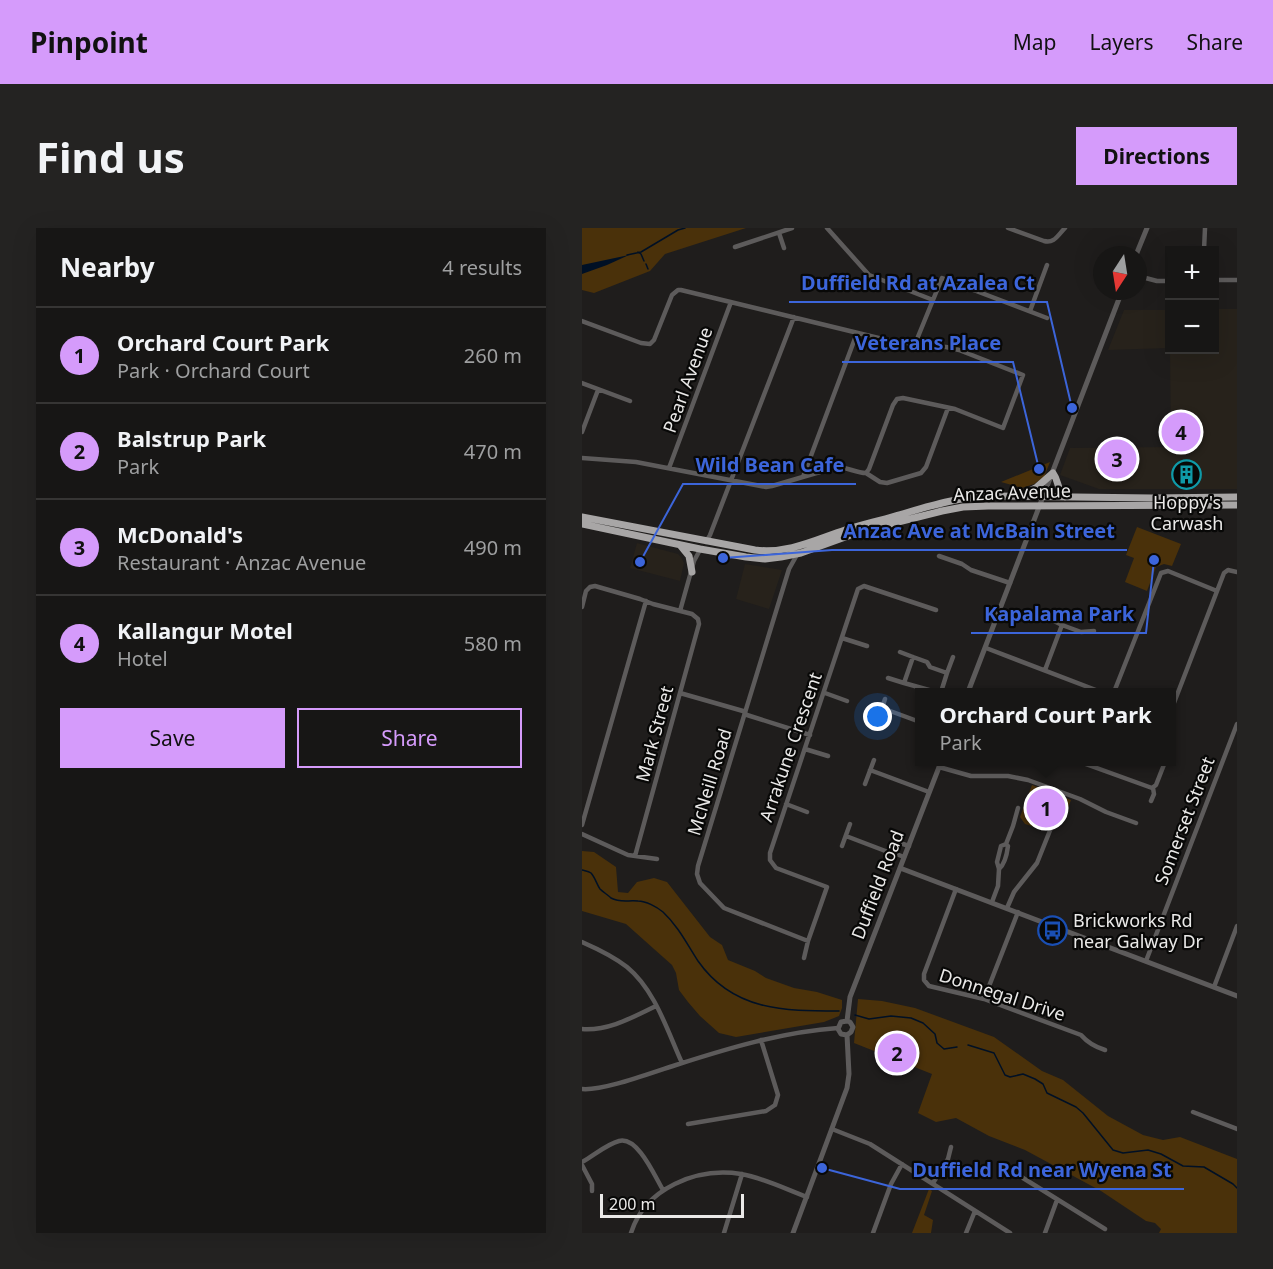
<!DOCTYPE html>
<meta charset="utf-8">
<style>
body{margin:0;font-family:"Noto Sans",sans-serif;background:#242322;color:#f1f3f6}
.controls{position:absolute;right:18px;top:18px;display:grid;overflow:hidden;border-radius:0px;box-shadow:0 6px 24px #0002}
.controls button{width:54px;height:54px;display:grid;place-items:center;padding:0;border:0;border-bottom:2px solid #363534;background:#171615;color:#f1f3f6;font:30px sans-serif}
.compass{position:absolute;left:511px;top:18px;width:54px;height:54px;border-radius:50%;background:#171615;box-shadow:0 6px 24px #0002;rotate:192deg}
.scale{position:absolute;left:18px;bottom:15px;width:144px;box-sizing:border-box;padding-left:6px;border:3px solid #eae9e8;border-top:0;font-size:16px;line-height:21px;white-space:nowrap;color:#eae9e8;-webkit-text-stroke:4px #080807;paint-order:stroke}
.you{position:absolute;left:296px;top:489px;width:21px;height:21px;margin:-15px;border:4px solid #fff;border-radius:50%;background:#1a73e8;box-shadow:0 0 0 9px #1a73e833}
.badge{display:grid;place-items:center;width:39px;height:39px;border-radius:50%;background:#d59bfb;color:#111;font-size:20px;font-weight:700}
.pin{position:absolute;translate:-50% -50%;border:3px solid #fff;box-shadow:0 2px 6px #0006}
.popup{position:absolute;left:333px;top:460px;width:261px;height:78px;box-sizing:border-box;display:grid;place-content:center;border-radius:0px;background:#171615;filter:drop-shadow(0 2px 4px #0005);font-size:20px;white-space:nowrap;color:#9e9fa0}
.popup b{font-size:22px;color:#f1f3f6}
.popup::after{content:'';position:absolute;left:50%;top:100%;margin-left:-12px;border:12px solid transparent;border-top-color:#171615}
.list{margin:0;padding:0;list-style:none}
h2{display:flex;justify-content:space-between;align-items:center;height:78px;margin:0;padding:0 24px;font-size:26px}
h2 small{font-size:20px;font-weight:400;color:#9e9fa0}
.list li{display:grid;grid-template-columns:39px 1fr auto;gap:18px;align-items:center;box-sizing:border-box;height:96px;padding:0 24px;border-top:2px solid #363534}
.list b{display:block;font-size:22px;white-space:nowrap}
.list p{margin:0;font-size:20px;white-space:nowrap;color:#9e9fa0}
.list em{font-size:20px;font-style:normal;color:#9e9fa0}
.actions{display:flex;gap:12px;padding:18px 24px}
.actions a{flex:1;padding:14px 0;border:2px solid #d59bfb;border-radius:0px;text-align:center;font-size:21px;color:#d59bfb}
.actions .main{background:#d59bfb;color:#111}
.map{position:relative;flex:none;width:655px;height:1005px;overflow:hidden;border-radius:0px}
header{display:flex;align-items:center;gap:36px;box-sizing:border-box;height:84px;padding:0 30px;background:#d59bfb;color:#111}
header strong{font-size:28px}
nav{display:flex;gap:33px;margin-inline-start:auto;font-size:21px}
.intro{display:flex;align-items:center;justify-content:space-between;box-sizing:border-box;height:144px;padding:0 36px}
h1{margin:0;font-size:42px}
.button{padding:15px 27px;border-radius:0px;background:#d59bfb;color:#111;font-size:21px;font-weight:700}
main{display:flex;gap:36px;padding:0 36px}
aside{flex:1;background:#171615;border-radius:0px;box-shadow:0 6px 24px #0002}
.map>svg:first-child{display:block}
</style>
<header>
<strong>Pinpoint</strong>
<nav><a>Map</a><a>Layers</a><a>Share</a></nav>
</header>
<div class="intro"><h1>Find us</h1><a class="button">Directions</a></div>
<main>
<aside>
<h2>Nearby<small>4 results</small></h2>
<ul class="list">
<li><span class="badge">1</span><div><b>Orchard Court Park</b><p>Park · Orchard Court</p></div><em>260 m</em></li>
<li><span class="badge">2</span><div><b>Balstrup Park</b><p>Park</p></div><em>470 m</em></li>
<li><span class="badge">3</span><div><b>McDonald's</b><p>Restaurant · Anzac Avenue</p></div><em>490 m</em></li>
<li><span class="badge">4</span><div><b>Kallangur Motel</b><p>Hotel</p></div><em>580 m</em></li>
</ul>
<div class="actions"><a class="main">Save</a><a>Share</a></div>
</aside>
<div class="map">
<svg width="655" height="1005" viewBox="0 0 655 1005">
<rect width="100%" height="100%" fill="#1f1d1c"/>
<path fill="#27221b" d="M633,81H655V261H517L478,247L488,220L589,219L588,122H632Z
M542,82H587V120L526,122Z
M55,315L96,326L99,329L102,335L98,353L48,340Z
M163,336L200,342L187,381L154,371Z"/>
<path fill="#4a310a" d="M0,0H164L83,26L68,43L12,65L0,62Z
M468,234L462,249L452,256L440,260L419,254Z
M555,299L599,316L590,338L582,336L574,339L565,363L543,354L552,330L544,327Z
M450,557L489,572L482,590L465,584L459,601L443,596L438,589Z
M0,623L12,624L34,639L36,664L46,665L55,654L72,650L85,654L128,709L140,717L146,732L173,743L184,750L212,760L235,764L260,772V780L257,788L242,794L154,809L137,805L118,788L106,774L97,762L94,745L90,737L72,721L44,696L0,683Z
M276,771L300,773L333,780L412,809L460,843L481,852L526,888L561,907L581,912L598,909L655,931V1005H577L579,1001L573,995L564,993L519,963L443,922L407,908L374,890L354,894L336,885L350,846L272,815Z
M347,961L350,963L342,987L351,992L349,1005H330Z"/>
<path fill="#001025" d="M47,27L25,37L0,46V37Z"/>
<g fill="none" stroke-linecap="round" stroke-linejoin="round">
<path stroke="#001025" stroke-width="1.5" d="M56,24L59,26L62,33
M45,27L59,24L96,2L103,0
M64,36L66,41
M0,642C3,643 6,643 9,645C13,649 15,657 18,661C21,664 26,667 29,670C38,675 46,672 56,673C64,673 75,679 81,684C96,698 105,716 116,733C151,783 202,783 257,783
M273,787L287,791L309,788L329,790L341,795L353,806L355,815L362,821L375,819
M386,817L412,825L423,847L428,849L441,846L453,851L461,856L465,865L494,879L501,885L531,922L541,925L566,922L579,926L601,938L622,939L651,956L655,960"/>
<path stroke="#5d5b5b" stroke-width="4.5" d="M245,0L287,47L351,72
M426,0L462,13C472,16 476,7 483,0
M197,5L202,20
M153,19L210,0
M622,22L623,0
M556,48L575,53H588
M632,52H655
M448,83L465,37
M0,93L59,115L68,116L72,112L90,67L96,62H99L313,114L364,119L377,122L441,147L421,200L373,181L321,170L315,171L311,177L287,241L284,245C274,245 265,239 255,239L190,258L184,259L54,234L0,230
M333,116L360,50L465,90
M0,155L48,173
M0,204L16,162
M87,240L149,74
M284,245L298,254L305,255L339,245L344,239L366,180
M221,249L275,105
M124,314L128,307L212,89
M216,325L207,341L116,638L115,646L118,655L142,680L226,713
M357,328L380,336L389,342L428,355
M0,379L4,363L8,359L13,358L58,371L71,376L110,386L116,391L117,396L53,628
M98,383L112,333L119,320
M464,389L480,397
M260,410L285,418
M404,420L519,464
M318,424L331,429
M463,442L480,397L499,404L512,403
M365,445L371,429
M306,450L322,455
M354,464L322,455L331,429L345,434L348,439L365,445L359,464
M532,464L579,345L586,343L635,363
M98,465L161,483L165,487L228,507
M243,465L265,473
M300,480L338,494
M590,480L642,345L646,342L655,344
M297,489L303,471
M223,521L246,528
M498,534L570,560L574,557L583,534
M357,539L389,548H426L446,552L498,571L524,584L554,595
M288,542L347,564
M283,556L292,532
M569,573L572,566L571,560
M204,576L225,584
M0,597L64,373
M0,606L46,627L75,631
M264,608L306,624H309L313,615H318L327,618
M260,618L268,596
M309,624L322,629
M417,641C423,636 425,626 426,618L424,616L431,598L436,580
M374,661L342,746V752L347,758L402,771L499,807C506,815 513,819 523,822
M410,674L416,658L417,641L415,634L419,618L424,616
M425,680L432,664L455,635L473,590
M0,714C16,721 31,728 45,739C73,762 85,802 100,835
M222,730L226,713L245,659L194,640L188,632V625L276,361L282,358L354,382
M564,733L655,496
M632,759L655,698
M402,771L436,684
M0,801C27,803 51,789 74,778
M0,861C22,863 71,844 94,837C147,820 200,804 256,800
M611,884L655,901
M106,896L184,883L193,877L196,867L179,812
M250,901L288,916L428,1005
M0,934C11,928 25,916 37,913C56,908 73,949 81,962
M0,937L10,956V963
M432,941L441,950L523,1001
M351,955L366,931L369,919
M49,1005C63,960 115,939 159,946C182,950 203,961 225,969
M142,1005L160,946
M291,1005L309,956L320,936
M384,1005L393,983
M463,1005L475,972"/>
<path stroke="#5d5b5b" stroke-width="5" d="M554,27L565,0
M386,464L540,63
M318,640L655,768
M265,793L268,769L359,534
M265,793L259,794L256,801L259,806L265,807
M265,793L268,794L271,799L269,804L265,807
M211,1005L265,860L267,846L265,807"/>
<path stroke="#a8a6a6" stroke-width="7" d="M441,267L455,259L471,245C477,253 474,260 483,269
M0,289L173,322C206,326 233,312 263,302C279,297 296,293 313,288C345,279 375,269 408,268L570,270L655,269
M0,296L118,321L164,329L183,331L199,329L219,325L280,303L360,283L381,279L406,278L655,277
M98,317L107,328L110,344"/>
</g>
<defs>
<symbol id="building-ring" viewBox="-11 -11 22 22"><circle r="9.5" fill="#080807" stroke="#0f9aa8" stroke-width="1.5"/><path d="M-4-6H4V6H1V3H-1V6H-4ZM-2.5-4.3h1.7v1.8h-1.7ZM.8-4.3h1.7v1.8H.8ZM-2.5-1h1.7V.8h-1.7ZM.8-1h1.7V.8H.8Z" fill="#0f9aa8"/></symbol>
<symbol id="bus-ring" viewBox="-11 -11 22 22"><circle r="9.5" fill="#080807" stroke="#1a4fb4" stroke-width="1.5"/><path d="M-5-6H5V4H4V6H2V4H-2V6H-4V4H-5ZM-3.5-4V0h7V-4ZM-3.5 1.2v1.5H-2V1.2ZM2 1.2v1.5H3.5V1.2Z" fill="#1a4fb4"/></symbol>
</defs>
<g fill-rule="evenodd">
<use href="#building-ring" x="588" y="230" width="33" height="33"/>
<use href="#bus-ring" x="454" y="686" width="33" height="33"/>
</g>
<g text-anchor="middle" stroke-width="4.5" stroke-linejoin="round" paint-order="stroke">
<g font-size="18" fill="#eae9e8" stroke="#080807">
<text transform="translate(106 152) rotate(-70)" y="6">Pearl Avenue</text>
<text transform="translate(430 265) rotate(-2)" y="6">Anzac Avenue</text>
<text transform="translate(73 506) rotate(-75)" y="6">Mark Street</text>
<text transform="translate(209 519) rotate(-71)" y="6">Arrakune Crescent</text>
<text transform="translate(128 554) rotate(-73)" y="6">McNeill Road</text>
<text transform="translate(603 593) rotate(-69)" y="6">Somerset Street</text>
<text transform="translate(296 657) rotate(-69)" y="6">Duffield Road</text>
<text transform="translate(420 767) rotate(18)" y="6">Donnegal Drive</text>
</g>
<g font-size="18" fill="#eae9e8" stroke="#080807">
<text x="605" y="281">Hoppy's<tspan x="605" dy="21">Carwash</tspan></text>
<text x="491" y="699" text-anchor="start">Brickworks Rd<tspan x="491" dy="21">near Galway Dr</tspan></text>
</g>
</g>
<path fill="none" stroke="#3c65da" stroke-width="2" d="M490 180L465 74H207M457 241L431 134H260M58 334L101 256H274M141 330L250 322H545M572 332L564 405H389M240 940L318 961H602"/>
<g fill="#3c65da" stroke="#080807" stroke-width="2">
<circle cx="490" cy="180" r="6"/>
<circle cx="457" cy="241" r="6"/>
<circle cx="58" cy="334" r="6"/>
<circle cx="141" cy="330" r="6"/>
<circle cx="572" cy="332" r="6"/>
<circle cx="240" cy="940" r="6"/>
</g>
<g font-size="20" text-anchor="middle" font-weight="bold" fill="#3c65da" stroke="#080807" stroke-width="4.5" stroke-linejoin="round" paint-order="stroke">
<text x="336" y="62">Duffield Rd at Azalea Ct</text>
<text x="346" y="122">Veterans Place</text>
<text x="188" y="244">Wild Bean Cafe</text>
<text x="397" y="310">Anzac Ave at McBain Street</text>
<text x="477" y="393">Kapalama Park</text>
<text x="460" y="949">Duffield Rd near Wyena St</text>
</g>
</svg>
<div class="controls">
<button>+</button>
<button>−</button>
</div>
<svg class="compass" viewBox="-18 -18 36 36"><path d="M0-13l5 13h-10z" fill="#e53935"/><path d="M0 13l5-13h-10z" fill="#9e9fa0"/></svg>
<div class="scale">200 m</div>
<div class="you"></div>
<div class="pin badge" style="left:464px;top:580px">1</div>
<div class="popup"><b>Orchard Court Park</b>Park</div>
<div class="pin badge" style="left:315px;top:825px">2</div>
<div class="pin badge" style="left:535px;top:231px">3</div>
<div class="pin badge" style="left:599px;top:204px">4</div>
</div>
</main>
